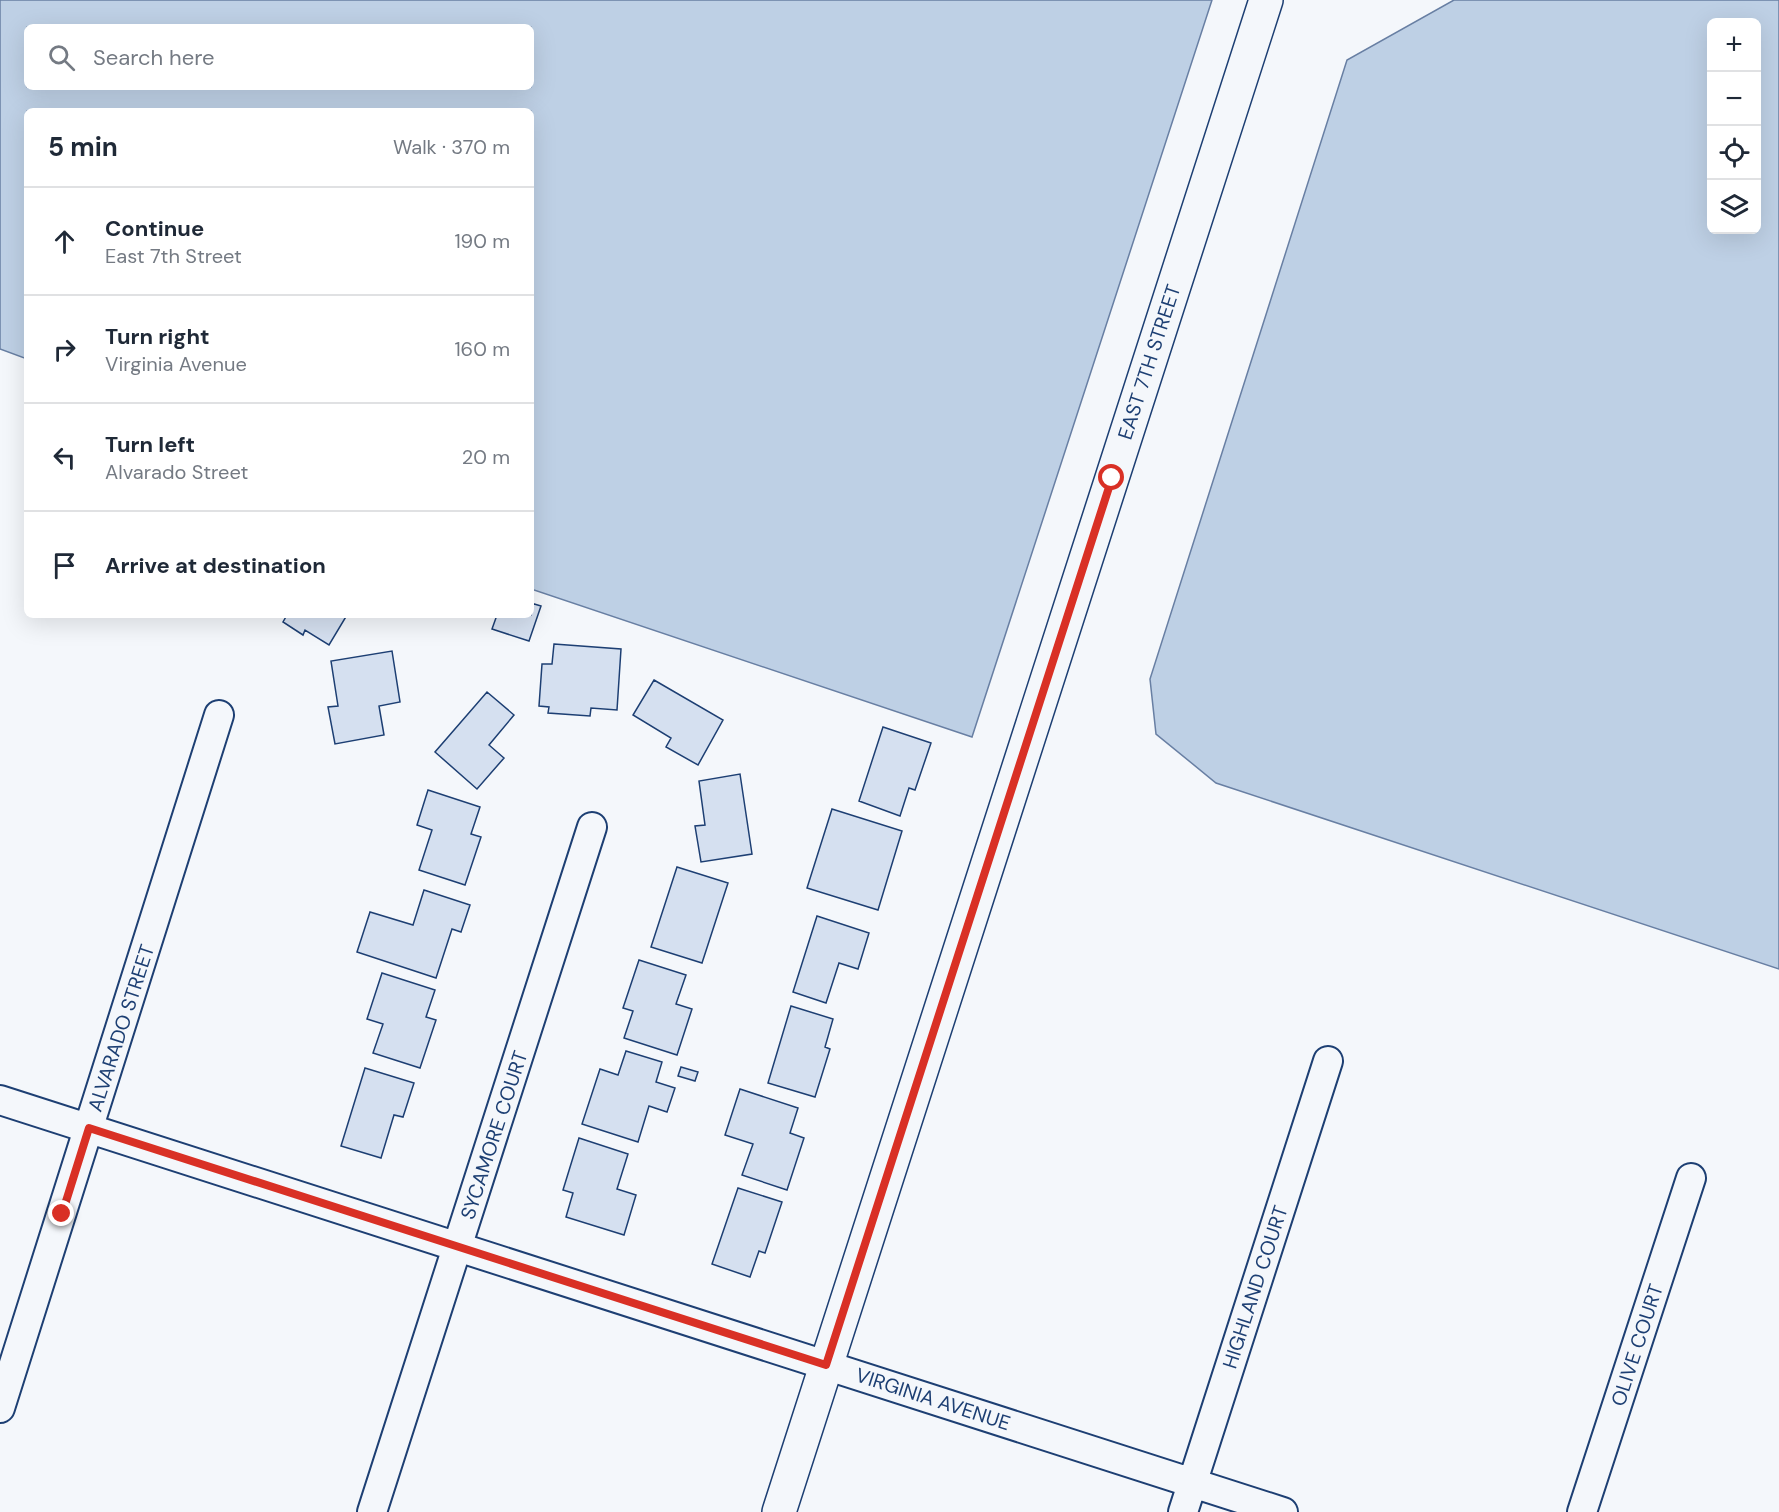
<!DOCTYPE html>
<meta charset="utf-8">
<style>
body{margin:0;font-family:"DM Sans",sans-serif;background:#f6f6f7;color:#1f2937}
.controls{position:absolute;right:18px;top:18px;display:grid;overflow:hidden;border-radius:9px;box-shadow:0 6px 24px #0002}
.controls button{width:54px;height:54px;display:grid;place-items:center;padding:0;border:0;border-bottom:2px solid #e0e1e3;background:#fff;color:#1f2937;font:30px sans-serif}
.stop{position:absolute;width:18px;height:18px;margin:-14px;border:4px solid #d93025;border-radius:50%;background:#fff}
.stop.end{background:#d93025;border-color:#fff;box-shadow:0 2px 6px #0008}
.list{margin:0;padding:0;list-style:none}
h2{display:flex;justify-content:space-between;align-items:center;height:78px;margin:0;padding:0 24px;font-size:26px}
h2 small{font-size:20px;font-weight:400;color:#747a83}
.list li{display:grid;grid-template-columns:39px 1fr auto;gap:18px;align-items:center;box-sizing:border-box;height:108px;padding:0 24px;border-top:2px solid #e0e1e3}
.list b{display:block;font-size:22px;white-space:nowrap}
.list p{margin:0;font-size:20px;white-space:nowrap;color:#747a83}
.list em{font-size:20px;font-style:normal;color:#747a83}
.icon{flex:none;width:33px;height:33px;fill:none;stroke:currentColor;stroke-width:2;stroke-linecap:round;stroke-linejoin:round}
.map{position:relative;flex:none;width:1779px;height:1512px;overflow:hidden}
.search{position:absolute;background:#fff;box-shadow:0 6px 24px #0002;left:24px;top:24px;width:510px;height:66px;display:flex;align-items:center;gap:15px;box-sizing:border-box;padding:0 21px;border-radius:9px;color:#747a83;font-size:22px}
.panel{position:absolute;background:#fff;box-shadow:0 6px 24px #0002;left:24px;top:108px;width:510px;height:510px;border-radius:9px}
.map>svg:first-child{display:block}
</style>
<div class="map">
<svg width="1779" height="1512" viewBox="0 0 1779 1512">
<rect width="100%" height="100%" fill="#f4f7fb"/>
<path fill="#bed0e5" stroke="#687fa3" stroke-width="1.5" fill-rule="evenodd" d="M0,0H1212L972,737L531,589V111H27V359L0,349ZM27,27H531V87H27Z
M1454,0H1779V969L1216,783L1156,734L1150,679L1347,60ZM1712,22H1756V230H1712Z"/>
<path fill="#d5e0f0" stroke="#1d3f73" stroke-width="1.5" d="M531,603L541,606L529,641L492,629L497,615H531Z
M287,615H347L329,645L305,630L303,635L283,622Z
M554,644L621,649L617,710L591,708L590,716L548,713L549,707L539,706L542,664H552Z
M392,651L400,702L379,706L384,735L335,744L328,707L338,706L331,661Z
M654,680L723,720L698,765L666,747L671,738L633,715Z
M487,692L514,715L489,745L504,758L477,789L435,752Z
M883,727L931,743L915,790L909,788L900,816L859,801Z
M740,774L752,854L701,862L695,826L705,825L699,781Z
M428,790L480,807L471,834L481,837L465,885L419,870L432,830L417,825Z
M832,809L902,831L878,910L807,888Z
M677,867L728,883L702,963L651,947Z
M424,890L470,905L461,932L452,929L436,978L357,952L370,912L413,925Z
M817,916L869,933L858,969L839,963L826,1003L793,992Z
M639,960L686,975L676,1004L692,1009L677,1055L624,1038L633,1011L623,1008Z
M382,973L435,990L426,1017L436,1020L420,1068L373,1053L383,1024L367,1019Z
M791,1006L833,1019L825,1047L830,1049L815,1097L768,1083Z
M626,1051L662,1062L656,1082L675,1088L667,1112L649,1106L638,1142L582,1124L600,1069L618,1075Z
M681,1067L698,1072L695,1081L678,1076Z
M365,1068L414,1083L403,1117L394,1115L381,1158L341,1146Z
M740,1089L798,1108L790,1133L804,1138L787,1190L742,1175L753,1144L725,1135Z
M579,1138L628,1154L617,1189L636,1195L624,1235L566,1217L573,1193L563,1190Z
M738,1188L782,1202L765,1253L759,1251L750,1277L712,1264Z"/>
<g fill="none" stroke-linecap="round" stroke-linejoin="round">
<defs>
<path id="minor" d="M0,1100L1283,1512
M0,1408L219,715
M372,1512L592,827
M1183,1512L1328,1061
M1582,1512L1691,1178"/>
<path id="tertiary" d="M779,1512L1266,0"/>
</defs>
<use href="#minor" stroke="#1d3f73" stroke-width="32"/>
<use href="#tertiary" stroke="#1d3f73" stroke-width="36"/>
<use href="#minor" stroke="#f4f7fb" stroke-width="28"/>
<use href="#tertiary" stroke="#f4f7fb" stroke-width="33"/>
</g>
<g fill="none" stroke-linecap="round" stroke-linejoin="round">
<path stroke="#d93025" stroke-width="8" d="M62,1214L89,1128L826,1365L1112,478"/>
</g>
<g text-anchor="middle" stroke-width="4.5" stroke-linejoin="round" paint-order="stroke">
<g font-size="20" fill="#1d3f73" stroke="#f4f7fb">
<text transform="translate(1149 362) rotate(-72)" y="7">EAST 7TH STREET</text>
<text transform="translate(121 1028) rotate(-72)" y="7">ALVARADO STREET</text>
<text transform="translate(494 1135) rotate(-72)" y="7">SYCAMORE COURT</text>
<text transform="translate(1255 1287) rotate(-72)" y="7">HIGHLAND COURT</text>
<text transform="translate(1637 1345) rotate(-72)" y="7">OLIVE COURT</text>
<text transform="translate(933 1399) rotate(18)" y="7">VIRGINIA AVENUE</text>
</g>
</g>
</svg>
<div class="controls">
<button>+</button>
<button>−</button>
<button><svg class="icon" aria-label="locate" viewBox="0 0 24 24"><circle cx="12" cy="12" r="6"/><path d="M12 2v4M12 18v4M2 12h4M18 12h4"/></svg></button>
<button><svg class="icon" aria-label="layers" viewBox="0 0 24 24"><path d="M12 4l9 5-9 5-9-5zM3 14l9 5 9-5"/></svg></button>
</div>
<div class="stop" style="left:1112px;top:478px"></div>
<div class="stop end" style="left:62px;top:1214px"></div>
<div class="search"><svg class="icon" aria-label="search" viewBox="0 0 24 24"><circle cx="10" cy="10" r="6"/><path d="M15 15l6 6"/></svg>Search here</div>
<section class="panel">
<h2>5 min<small>Walk · 370 m</small></h2>
<ul class="list">
<li><svg class="icon" aria-label="ahead" viewBox="0 0 24 24"><path d="M12 20V5M6 11l6-6 6 6"/></svg><div><b>Continue</b><p>East 7th Street</p></div><em>190 m</em></li>
<li><svg class="icon" aria-label="right" viewBox="0 0 24 24"><path d="M7 20v-9h11M14 6l5 5-5 5"/></svg><div><b>Turn right</b><p>Virginia Avenue</p></div><em>160 m</em></li>
<li><svg class="icon" aria-label="left" viewBox="0 0 24 24"><path d="M17 20v-9H6M10 6l-5 5 5 5"/></svg><div><b>Turn left</b><p>Alvarado Street</p></div><em>20 m</em></li>
<li><svg class="icon" aria-label="arrive" viewBox="0 0 24 24"><path d="M6 21V4h12l-3 4 3 4H6"/></svg><div><b>Arrive at destination</b></div></li>
</ul>
</section>
</div>
